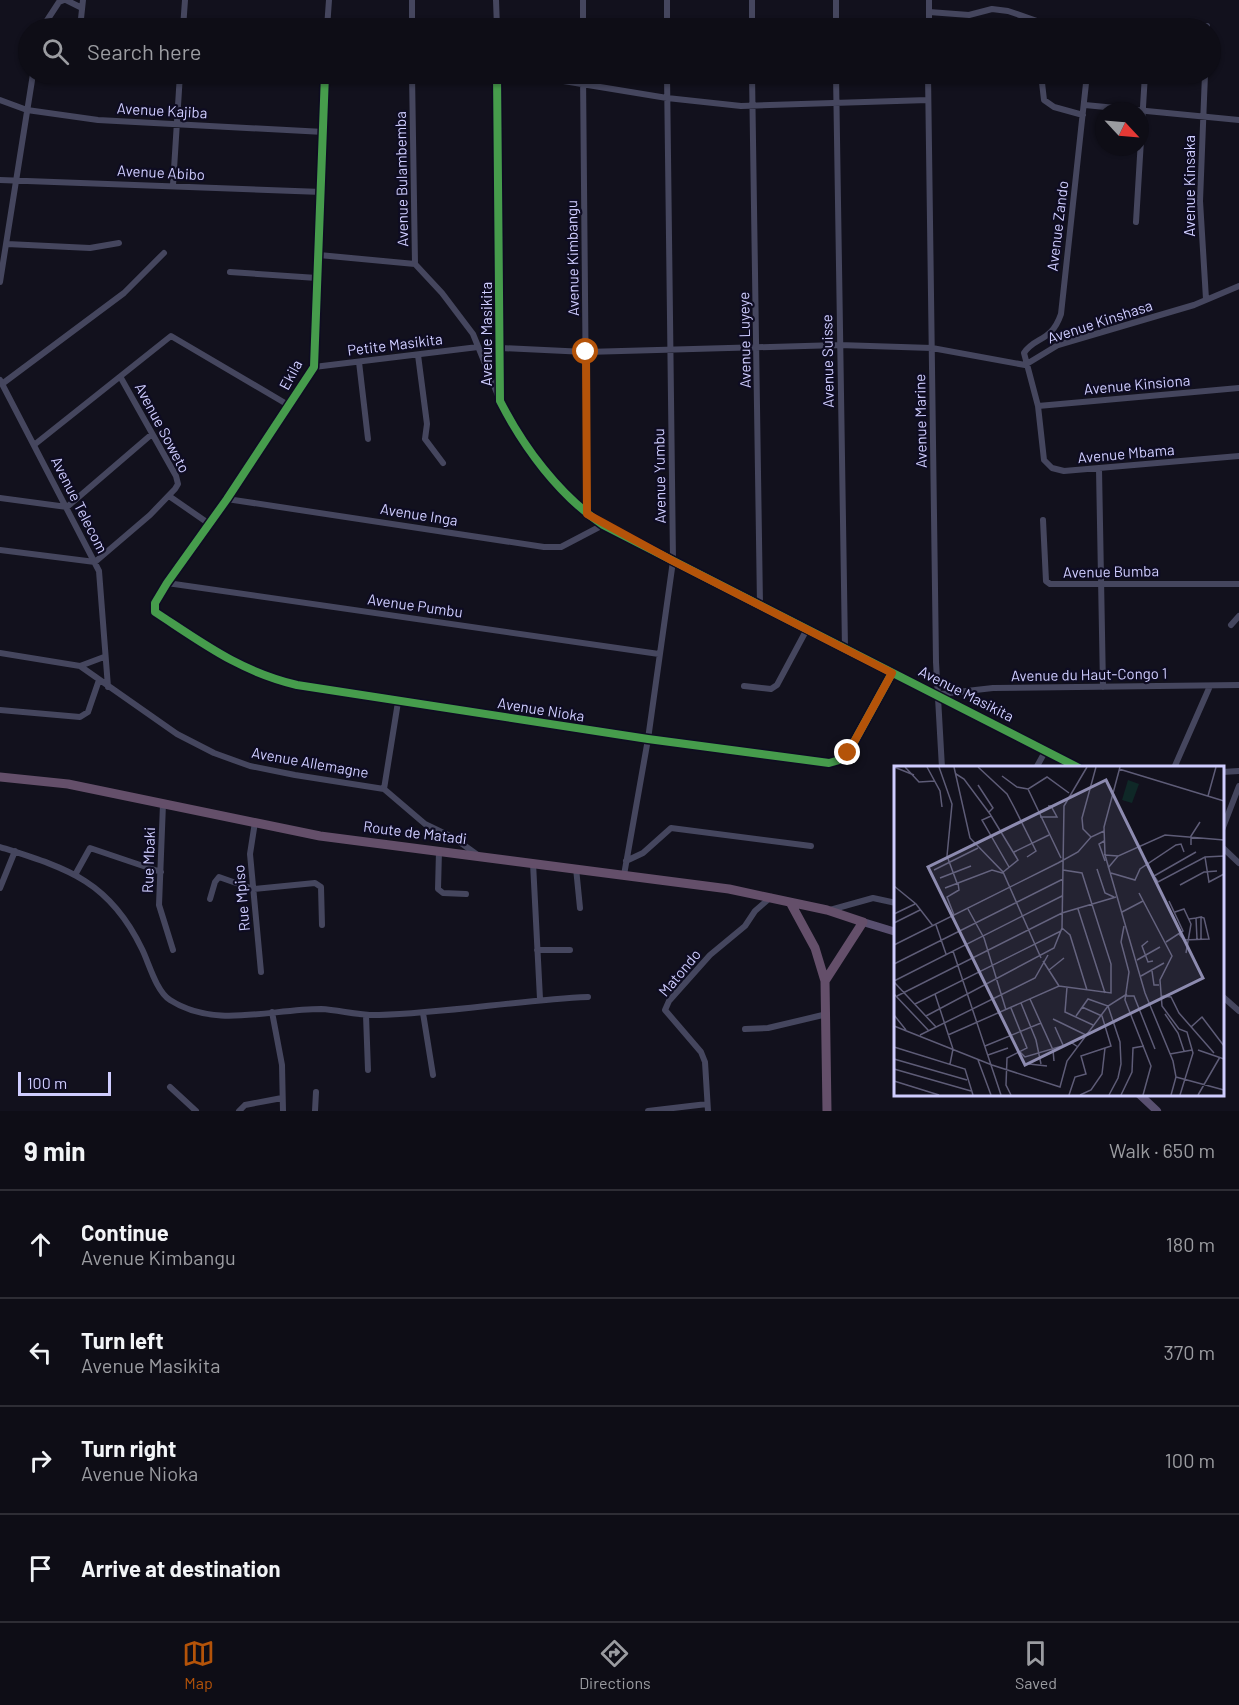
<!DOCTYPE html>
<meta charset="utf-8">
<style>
body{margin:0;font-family:Barlow,sans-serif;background:#1c1b23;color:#f1f3f6}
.compass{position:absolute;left:1095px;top:102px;width:54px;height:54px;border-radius:50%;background:#0e0d16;box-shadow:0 2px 4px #0004;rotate:116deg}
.scale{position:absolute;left:18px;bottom:15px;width:93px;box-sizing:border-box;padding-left:6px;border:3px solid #cfcdff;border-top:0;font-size:16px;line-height:21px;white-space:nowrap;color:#cfcdff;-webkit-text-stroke:4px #0e0c22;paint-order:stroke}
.stop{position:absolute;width:18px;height:18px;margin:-14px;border:4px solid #b45309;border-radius:50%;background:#fff}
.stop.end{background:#b45309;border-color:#fff;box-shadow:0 2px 6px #0008}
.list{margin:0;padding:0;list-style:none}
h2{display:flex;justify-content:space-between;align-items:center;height:78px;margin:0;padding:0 24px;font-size:26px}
h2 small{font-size:20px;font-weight:400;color:#9b9ca1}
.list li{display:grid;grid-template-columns:39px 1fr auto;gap:18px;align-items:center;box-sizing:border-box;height:108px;padding:0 24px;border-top:2px solid #2e2d35}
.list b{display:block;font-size:22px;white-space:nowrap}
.list p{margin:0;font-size:20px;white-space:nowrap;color:#9b9ca1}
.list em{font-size:20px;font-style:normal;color:#9b9ca1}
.icon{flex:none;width:33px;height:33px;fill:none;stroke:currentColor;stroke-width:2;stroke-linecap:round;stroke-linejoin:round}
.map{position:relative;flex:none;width:1239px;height:1111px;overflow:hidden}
.search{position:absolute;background:#0e0d16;box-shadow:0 2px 4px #0004;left:18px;right:18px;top:18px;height:66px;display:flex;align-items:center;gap:15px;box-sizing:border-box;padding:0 21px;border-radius:33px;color:#9b9ca1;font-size:22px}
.sheet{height:510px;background:#0e0d16}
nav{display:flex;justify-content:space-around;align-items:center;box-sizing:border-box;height:84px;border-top:2px solid #2e2d35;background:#0e0d16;font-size:16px;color:#9b9ca1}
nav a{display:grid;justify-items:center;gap:3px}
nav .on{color:#b45309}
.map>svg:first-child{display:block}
</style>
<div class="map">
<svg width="1239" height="1111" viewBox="0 0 1239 1111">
<rect width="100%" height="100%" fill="#12111d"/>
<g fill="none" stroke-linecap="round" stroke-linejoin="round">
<path stroke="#45465e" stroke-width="6" d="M66,0L82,8
M496,0L497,28
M583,0V28
M667,0V28
M752,0V28
M929,0V28
M929,12L969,15L992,9L1008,11L1037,21L1040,28
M42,28L59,2L64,0
M80,28L83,0
M183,28L185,0
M327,28L329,0
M412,28V0
M836,28V0
M1207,28V26
M325,74L314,367L227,499L167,583L155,603V612C204,644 239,671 297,685L648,739L829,763L843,759L848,753L892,673
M412,74L415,264L442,293L473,334L499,398
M497,74L500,401C524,448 559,495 603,525L1079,768
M521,74L667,98L741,106L928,100
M583,74L587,514
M752,74L760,605
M836,74L845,649
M928,74L936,662L942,768
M1041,74L1044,100L1054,107L1083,115
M1087,74L1061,314C1051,343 1035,336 1024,353L1038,406L1044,460L1052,468L1064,471L1239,456
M1205,74L1200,201L1206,299
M0,100L27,110L98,120L324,132
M1085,105L1239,120
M0,180L322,192
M173,185L180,74
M1136,222L1145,74
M7,244L90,248L119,243
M319,255L415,264
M230,272L317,278
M0,282L33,74
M501,348L586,352L839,345L932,348L1025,365L1058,345L1194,305L1239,286
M418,355L427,424L425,439L443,463
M359,362L368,439
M314,367L478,347
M0,380L99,571L108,687
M2,384L124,293L164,253
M1038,406L1239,388
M34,445L171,336L290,406
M1099,469L1103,687
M169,496L208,523
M0,498L67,507L152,434
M227,499L544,547H561L603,525
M1043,520L1046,581L1050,584H1239
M0,550L95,562L150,515L175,489L178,484L176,476L121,378
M167,583L659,654
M1231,625L1239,616
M0,653L80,666L177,734L214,753L250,766L295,775L384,789L425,824L454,838L479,856
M80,666L104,657
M744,686L771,689L777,685L807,629
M940,694L993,688L1239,685
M0,710L80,717L88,712L99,680
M1036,768L1046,750
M1174,768L1210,686
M1222,772L1239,771
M384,789L398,702
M163,804L159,905L173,950
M255,822L250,854L261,972
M1222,830L1239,786
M0,847C66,868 109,880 142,949C149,963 156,991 170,1000C215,1029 270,1009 321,1009C340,1010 360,1016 379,1015C449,1013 518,1000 588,997
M1222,847L1239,863
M439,851L438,889L443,893L466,894
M626,861L643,853L671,828L811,846
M533,863L540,999
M576,868L580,908
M75,875L90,848L161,872
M624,875L648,739L673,561L667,74
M0,888L15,851
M210,899L215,882L219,877L253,889L315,883L321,887L322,925
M830,910L873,898L896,903
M537,950H570
M1222,996L1239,1011
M272,1012L282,1065L283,1111
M423,1013L433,1075
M366,1015L368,1070
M745,1029L768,1028L827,1014
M170,1087L196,1111
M239,1111L245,1105L282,1098
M315,1111L316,1092
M648,1111L707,1104
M708,1111L705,1062L701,1052L665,1010L669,1001L710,955L745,926L755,911L771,897"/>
<path stroke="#595070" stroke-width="8" d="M863,922L896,932
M1139,1094L1157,1111"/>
<path stroke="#644f6a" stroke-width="9" d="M0,777L68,784L320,836L729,889L827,910L863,922L825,981
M790,902L815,948L825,981L827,1111"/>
<defs>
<path id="cycleway" d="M325,74L314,367L227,499L167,583L155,603V612C204,644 239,671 297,685L648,739L829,763L843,759L848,753L892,673
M497,74L500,401C524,448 559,495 603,525L1079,768"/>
</defs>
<use href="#cycleway" stroke="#0e0c22" stroke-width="11"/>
<use href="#cycleway" stroke="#469c4c" stroke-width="8"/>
</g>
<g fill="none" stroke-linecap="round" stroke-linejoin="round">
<path stroke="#b45309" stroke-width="8" d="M586,352L587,514L673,561L892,673L848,753"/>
</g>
<g text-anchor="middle" stroke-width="4.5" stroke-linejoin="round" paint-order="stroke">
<g font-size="15" fill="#cfcdff" stroke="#0e0c22">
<text transform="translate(162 111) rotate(3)" y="5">Avenue Kajiba</text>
<text transform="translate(161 173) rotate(3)" y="5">Avenue Abibo</text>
<text transform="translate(402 179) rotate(-91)" y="5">Avenue Bulambemba</text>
<text transform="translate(1190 186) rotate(-90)" y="5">Avenue Kinsaka</text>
<text transform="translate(1058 226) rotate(-83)" y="5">Avenue Zando</text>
<text transform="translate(573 258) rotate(-91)" y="5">Avenue Kimbangu</text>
<text transform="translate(1100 322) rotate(-18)" y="5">Avenue Kinshasa</text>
<text transform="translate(487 334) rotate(-90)" y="5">Avenue Masikita</text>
<text transform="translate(745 340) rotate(-91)" y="5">Avenue Luyeye</text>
<text transform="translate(395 345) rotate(-7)" y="5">Petite Masikita</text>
<text transform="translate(828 361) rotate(-91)" y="5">Avenue Suisse</text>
<text transform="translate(291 375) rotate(-62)" y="5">Ekila</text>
<text transform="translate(1137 385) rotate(-5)" y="5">Avenue Kinsiona</text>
<text transform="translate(921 421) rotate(-91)" y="5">Avenue Marine</text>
<text transform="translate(162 428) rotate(62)" y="5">Avenue Soweto</text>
<text transform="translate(1126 454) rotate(-5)" y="5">Avenue Mbama</text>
<text transform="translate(660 476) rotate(-91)" y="5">Avenue Yumbu</text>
<text transform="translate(79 505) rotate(63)" y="5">Avenue Telecom</text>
<text transform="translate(419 515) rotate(9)" y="5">Avenue Inga</text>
<text transform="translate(1111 572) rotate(-1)" y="5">Avenue Bumba</text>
<text transform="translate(415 606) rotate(8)" y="5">Avenue Pumbu</text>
<text transform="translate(1089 675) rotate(-1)" y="5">Avenue du Haut-Congo 1</text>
<text transform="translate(966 694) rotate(27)" y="5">Avenue Masikita</text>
<text transform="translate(541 710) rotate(9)" y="5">Avenue Nioka</text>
<text transform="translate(310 763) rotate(10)" y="5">Avenue Allemagne</text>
<text transform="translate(415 833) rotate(7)" y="5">Route de Matadi</text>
<text transform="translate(149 860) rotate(-88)" y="5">Rue Mbaki</text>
<text transform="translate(242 898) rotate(-95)" y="5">Rue Mpiso</text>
<text transform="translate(680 973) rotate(-50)" y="5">Matondo</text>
</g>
</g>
<g transform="translate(894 766)">
<rect width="330" height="330" fill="#12111d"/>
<path d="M234,14L245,18L238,37L228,34Z" fill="#0f2827"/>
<path fill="none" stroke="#5e5c77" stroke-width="1.5" d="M0,1L20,9M11,1L25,16L41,15M33,1L46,25L48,41M45,1L58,38L53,90L63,117M60,1L76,72L109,106L147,192M84,1L113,28L120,41L142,85L133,91M225,3L330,35M108,10L123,21L134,23M84,19L99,42L95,46M314,30L322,1M97,50L88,54L115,101M146,51H163L157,40H154M197,71L189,63L188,52L202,1M210,75L205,78L211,95M297,79V70L306,56M120,86L155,69M211,89L210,61L226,1M224,90L211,89L251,227L279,295L282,311L277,329M311,91L315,116L330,108M167,92L134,23L153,11L175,27M253,99L264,116L311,91L330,90M214,102L224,90L271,69L330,74M203,103L211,127L220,131M40,104L84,82M217,107L241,114L246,103L282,79L287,78L290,86M260,110L302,86M46,112L77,100M286,119L310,106L323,105M0,120L22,138L39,160M51,122L98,104L108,107L124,94L96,48L70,13L62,8M245,127L278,190L266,214L268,240L285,263L293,266L299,287L286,329M74,143L90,172L112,244M184,143L211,227M228,146L249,135M281,146L290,143L297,158L292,187M0,148L21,138M60,149L53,131L65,124L64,117M302,152L307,151V173M295,153L302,152L303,173M0,157L26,144M42,159L52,188M230,160L227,176L235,206L231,234L257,300L249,329M168,162L176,169L193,224M285,168L290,174L315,173L310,152L307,151M254,175L248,180L254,196L259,195M272,176L289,165L275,135M0,179L164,97L184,86L197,71L210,65M59,185L107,329M243,194L266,181M149,195L165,220M0,198L169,113M155,204L170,192M258,205L260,219H265M247,210L270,197M0,215L168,130M0,216L42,261M173,221L171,246L199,259M0,228L35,265M41,228L59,283L56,298M3,230L168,147L222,131M232,230H240L261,283M267,230L277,231L285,247L320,287M136,233L159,284L160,295M127,237L142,274L147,298M21,238L167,165M271,248L284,267L290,285M0,249L12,264M32,250L160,182L168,162L170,40L193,1M182,250L194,233L214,240L226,276L227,298L224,312L215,329M159,253L192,269M0,260L98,299L166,321L173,295L214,240L233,228M161,261L169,279M297,261L308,251L330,280M26,269L141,212L154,189M54,269L165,220L217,227V198L188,107L169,104M91,280L147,257M0,281L71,303L79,329M304,284L330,293M126,286L131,291L178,277L184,281M276,288L298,284M94,289L114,282M0,293L73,314M84,294L97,329M135,298L153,300M0,303L77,325M282,311L330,324M0,315L45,329M117,329L112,319L113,292L133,282L117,242M175,329L181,311L192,308L187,290L217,280L208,250L188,241M186,329L197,324L208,308L211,282M227,329L238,306L239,282L250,280M304,329L326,291"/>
<path fill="#8d8bb0" fill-opacity="0.15" stroke="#8d8bb0" stroke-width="3" d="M212,14L309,212L131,299L34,101Z"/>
<rect width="330" height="330" fill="none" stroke="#cfcdff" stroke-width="3"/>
</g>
</svg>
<svg class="compass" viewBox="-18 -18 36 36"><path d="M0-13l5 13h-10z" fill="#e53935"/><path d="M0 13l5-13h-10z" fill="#9b9ca1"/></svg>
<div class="scale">100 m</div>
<div class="stop" style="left:586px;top:352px"></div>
<div class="stop end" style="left:848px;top:753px"></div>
<div class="search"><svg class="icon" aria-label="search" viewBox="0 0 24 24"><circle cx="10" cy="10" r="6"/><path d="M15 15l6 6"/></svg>Search here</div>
</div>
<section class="sheet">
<h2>9 min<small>Walk · 650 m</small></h2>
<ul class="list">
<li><svg class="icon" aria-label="ahead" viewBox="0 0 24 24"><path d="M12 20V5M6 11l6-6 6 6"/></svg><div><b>Continue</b><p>Avenue Kimbangu</p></div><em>180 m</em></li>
<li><svg class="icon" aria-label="left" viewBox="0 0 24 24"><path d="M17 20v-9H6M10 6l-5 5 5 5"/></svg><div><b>Turn left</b><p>Avenue Masikita</p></div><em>370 m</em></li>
<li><svg class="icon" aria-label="right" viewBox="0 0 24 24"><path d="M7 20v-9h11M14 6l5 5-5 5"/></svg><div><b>Turn right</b><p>Avenue Nioka</p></div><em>100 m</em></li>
<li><svg class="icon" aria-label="arrive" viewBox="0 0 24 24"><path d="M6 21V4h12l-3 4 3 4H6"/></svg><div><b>Arrive at destination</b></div></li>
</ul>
</section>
<nav>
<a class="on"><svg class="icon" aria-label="map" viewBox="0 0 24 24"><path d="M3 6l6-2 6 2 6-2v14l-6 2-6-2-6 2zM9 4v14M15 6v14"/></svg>Map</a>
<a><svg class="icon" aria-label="directions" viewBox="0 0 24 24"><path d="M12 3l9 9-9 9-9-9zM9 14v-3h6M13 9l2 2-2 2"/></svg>Directions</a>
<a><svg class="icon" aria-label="saved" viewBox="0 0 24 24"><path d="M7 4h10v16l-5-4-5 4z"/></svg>Saved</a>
</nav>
